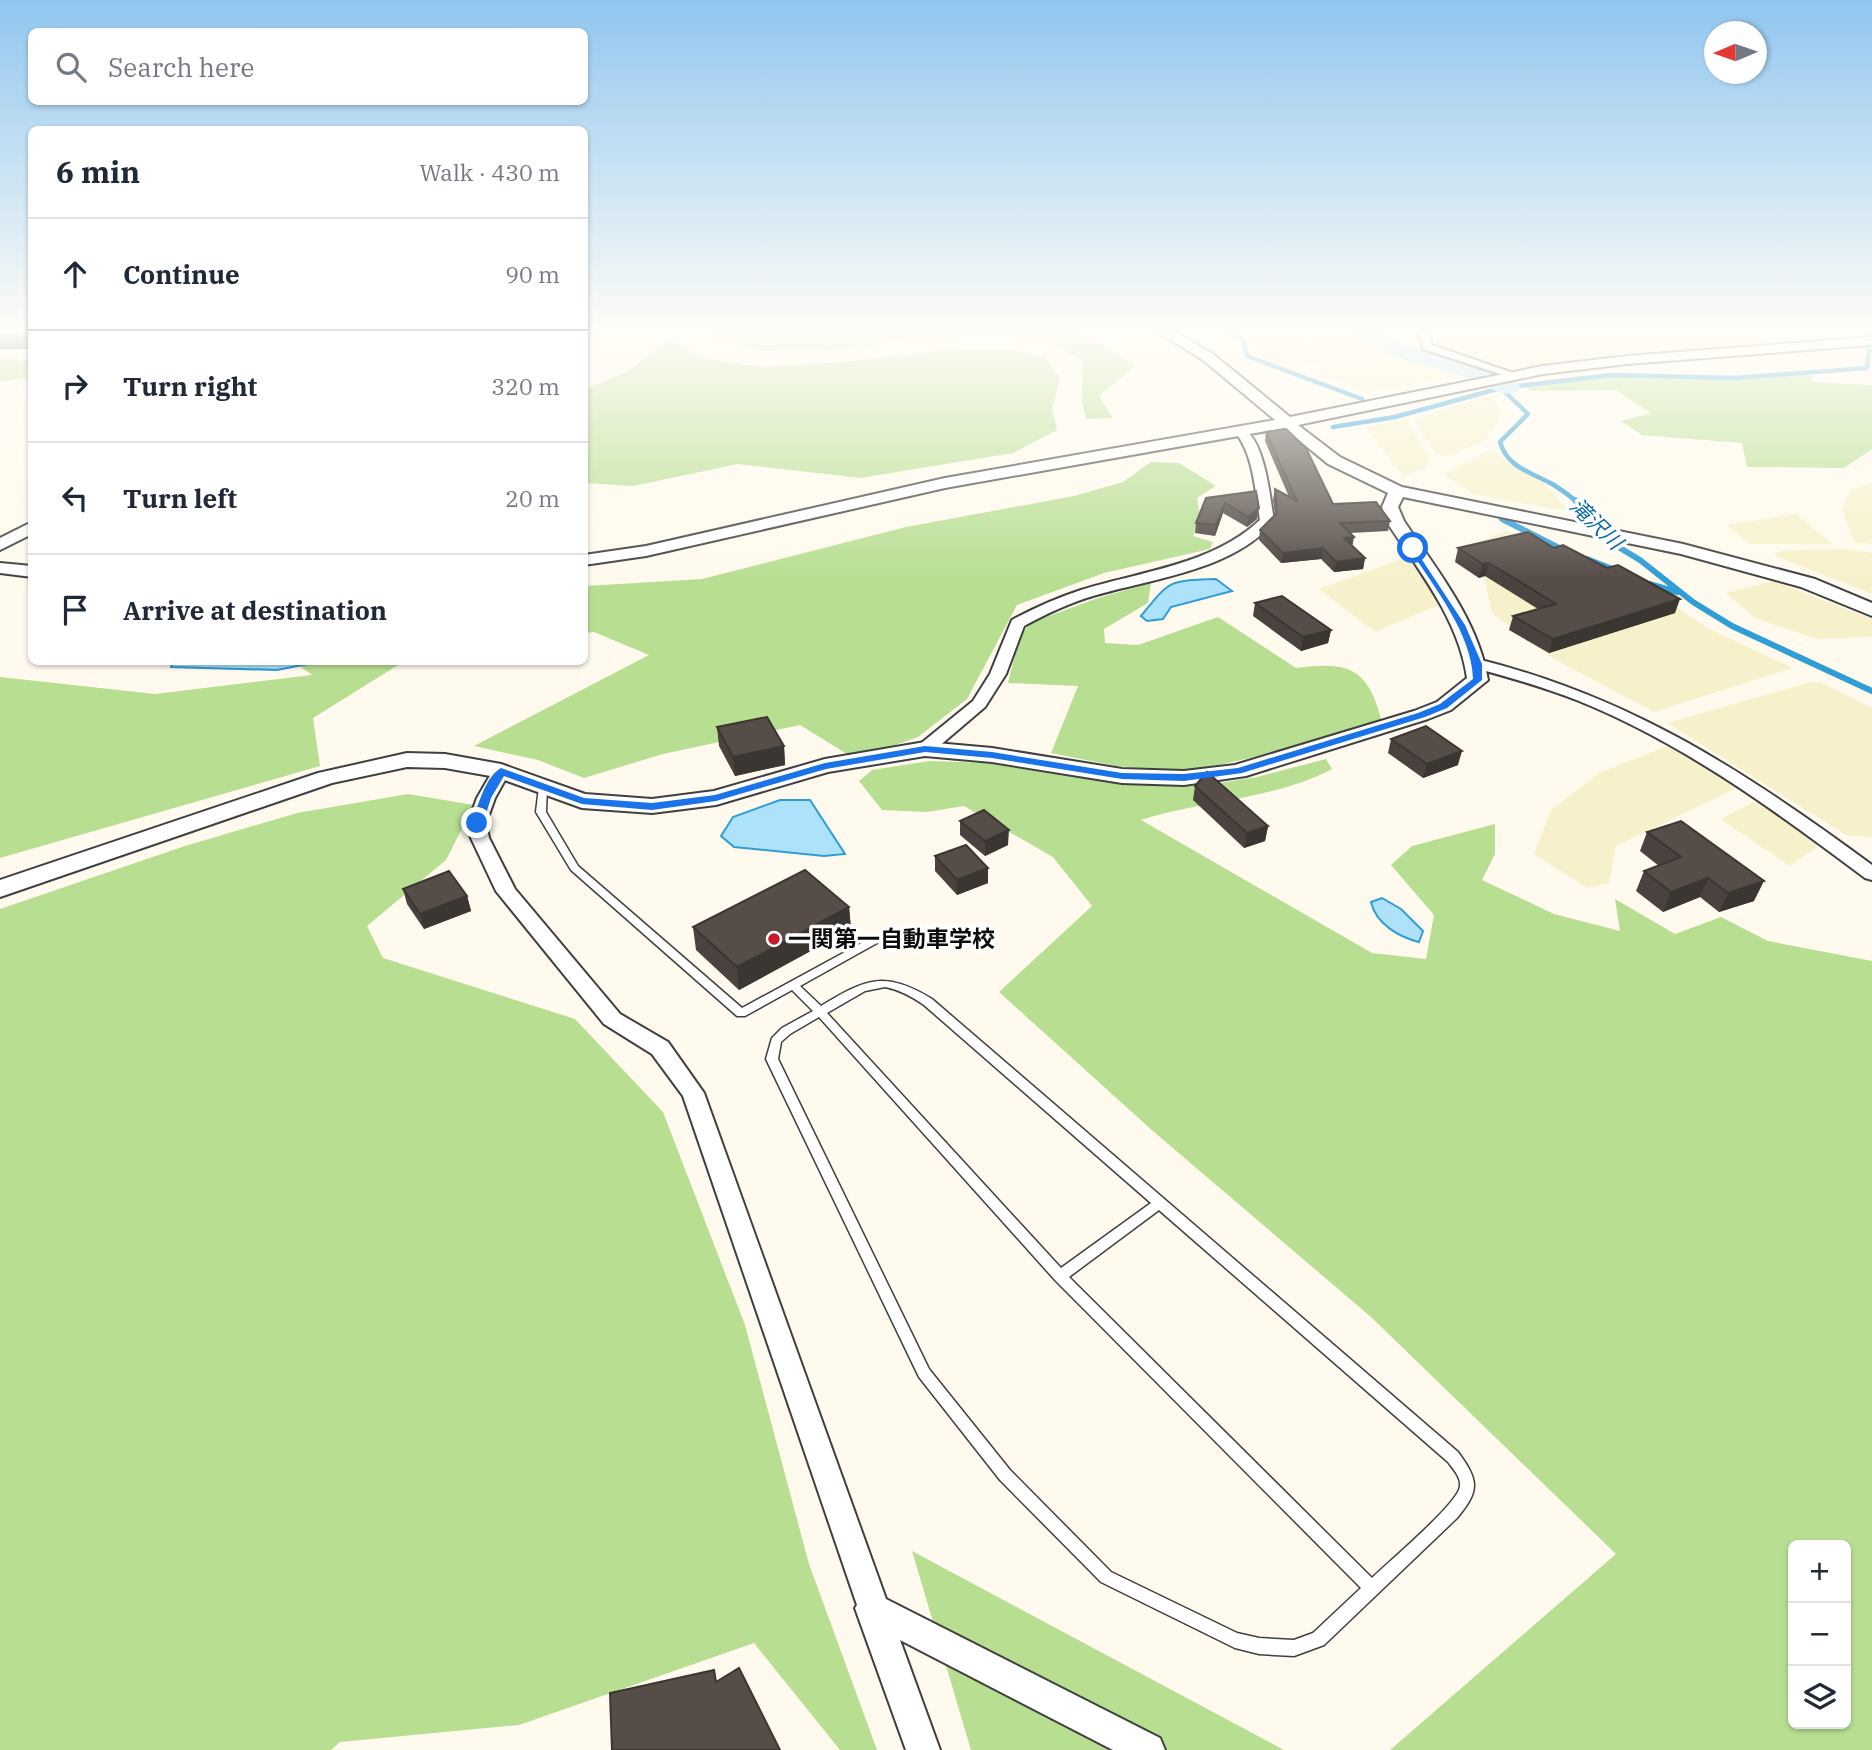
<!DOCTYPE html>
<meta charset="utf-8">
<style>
body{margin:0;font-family:"IBM Plex Serif","Noto Sans JP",serif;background:#f6f6f7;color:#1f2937}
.controls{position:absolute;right:21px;bottom:21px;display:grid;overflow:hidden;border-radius:10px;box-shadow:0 2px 5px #0004}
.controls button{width:63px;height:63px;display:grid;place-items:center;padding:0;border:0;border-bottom:2px solid #e0e1e3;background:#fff;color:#1f2937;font:35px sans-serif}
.compass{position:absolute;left:1704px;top:21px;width:63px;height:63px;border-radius:50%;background:#fff;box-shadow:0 2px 5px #0004;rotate:268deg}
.stop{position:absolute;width:21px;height:21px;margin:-16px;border:5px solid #1a73e8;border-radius:50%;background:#fff}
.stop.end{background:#1a73e8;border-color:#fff;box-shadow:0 2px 7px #0008}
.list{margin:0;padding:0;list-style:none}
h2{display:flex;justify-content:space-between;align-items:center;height:91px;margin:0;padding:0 28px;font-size:30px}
h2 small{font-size:23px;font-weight:400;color:#747a83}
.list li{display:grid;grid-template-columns:46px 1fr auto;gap:21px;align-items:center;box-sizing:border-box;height:112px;padding:0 28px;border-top:2px solid #e0e1e3}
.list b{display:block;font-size:26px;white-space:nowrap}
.list em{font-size:23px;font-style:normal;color:#747a83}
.icon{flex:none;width:38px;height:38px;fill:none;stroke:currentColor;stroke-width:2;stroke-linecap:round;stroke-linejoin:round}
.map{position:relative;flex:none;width:1872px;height:1750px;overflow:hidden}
.search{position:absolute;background:#fff;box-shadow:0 2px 5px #0004;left:28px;top:28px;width:560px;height:77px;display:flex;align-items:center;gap:18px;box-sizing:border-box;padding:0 24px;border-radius:10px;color:#747a83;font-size:26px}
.panel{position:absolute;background:#fff;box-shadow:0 2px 5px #0004;left:28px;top:126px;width:560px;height:539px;border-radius:10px}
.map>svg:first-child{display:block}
</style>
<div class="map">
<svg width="1872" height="1750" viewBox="0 0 1872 1750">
<rect width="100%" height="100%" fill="#fffaed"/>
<path fill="#f7f1cb" d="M1763,332L1799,344L1562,362L1524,370L1445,353L1437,347L1434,333Z
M1236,333H1341L1260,348Z
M1783,333H1872V337L1815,342Z
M1353,335L1387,356L1297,368L1270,362L1260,352Z
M1401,360L1431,365L1455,377L1366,393L1341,381L1303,371Z
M1489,395L1501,410L1497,425L1485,441L1444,457L1435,453L1414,420Z
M1406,419L1430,459L1425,468L1404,477L1365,427Z
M1490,450L1547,486L1568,511L1476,495L1443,475Z
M1872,484V544L1854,542L1842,509L1851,489Z
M1796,514L1833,544H1750L1727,525Z
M1506,531L1649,588L1707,628L1793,668L1654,712L1554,659L1492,613L1476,542Z
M1845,549L1872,553V594L1773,555L1783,550Z
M1407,557L1441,604L1375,632L1319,589Z
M1773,581L1872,619V637L1817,639L1756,619L1726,593Z
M1811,682H1820L1872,708V837L1846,835L1667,723Z
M1670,745L1737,788L1616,846L1609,883L1587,888L1534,854L1551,810L1599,773Z
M1754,802L1768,805L1821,844L1790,866L1720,819Z"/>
<path fill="#b8de92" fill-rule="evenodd" d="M712,332L1075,333L1102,345L1135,366L1099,396L1113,418L1086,419L1082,400L1083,361L1044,339L989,335L901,341L832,350L758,351L712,336Z
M670,340L704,359L762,367L846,362L941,351L1005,349L1045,357L1060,378L1052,408L1057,430L1013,453L860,478L738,464L633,486L585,483V389L626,372Z
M0,359L31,360V377L0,382Z
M1811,371L1812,382L1872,385V449L1844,468L1747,467L1742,443L1642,435L1621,421L1651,413L1616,390L1532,391L1525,387C1597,371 1669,378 1741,376C1765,375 1788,373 1811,371Z
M1151,462L1179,463L1216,486L1197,498L1200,515L1193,536L1213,542L1210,549L1104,573L1017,605L967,699L918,737L878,751L847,754L800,725L663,754L584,778L538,760L474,746L649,655L594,632L585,633V586L702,579L906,527L1074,496L1123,482Z
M1151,583L1148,603L1104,629L1105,643L1138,645L1218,617L1296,668C1350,661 1368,668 1382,722L1286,750L1187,772L1116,766L1051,753L1078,686L1008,683L1019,638L1030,623L1098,598Z
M294,662H403L313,718L320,766L0,858V677L155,694L312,675Z
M1326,759L1332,769C1273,800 1203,800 1141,820L1372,953L1426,959L1434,915L1391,865L1412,846L1495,824V854L1482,880L1554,914L1620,931L1615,899L1675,934L1721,917L1768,941L1872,961V1750H1390L1616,1554L1371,1317L1154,1132L999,992L1092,906L1053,857L964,806L927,812L882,810L859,781L872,770L929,761L989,763L1161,785L1213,784L1257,777ZM1793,1545H1846V1724H1793Z
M408,794L474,805L446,860L367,926L383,958L575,1019L663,1112L745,1325L809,1564L877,1750H840L754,1643L519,1725L340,1742L331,1750H0V909L185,846L297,813Z
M912,1551L1284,1750H971Z"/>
<path fill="#ade2fa" stroke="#2f9dd6" stroke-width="2" d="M1216,579L1232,591L1171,607L1163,619L1147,621L1141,616C1171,579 1168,581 1216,579Z
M173,662H318L277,670L171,667Z
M780,800H810L845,854L824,856L734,847L721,836L733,817Z
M1382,898L1401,909L1423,931L1419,942C1399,937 1376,924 1371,902Z"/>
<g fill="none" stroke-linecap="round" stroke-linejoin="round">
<path stroke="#2f9dd6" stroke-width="4.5" d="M1224,332L1243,339L1247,356L1362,399
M1333,427L1395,417L1501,388
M1577,502C1570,496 1562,490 1554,485C1533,473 1507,468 1500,442L1528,414L1501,388L1611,375L1734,378L1867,368L1869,350H1872"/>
<path stroke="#2f9dd6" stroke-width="6" d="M1575,500L1610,542L1640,560L1693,602L1732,626L1872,691
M1502,519L1565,551
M1587,559L1617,571
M1649,584L1677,592"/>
<path fill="#ade2fa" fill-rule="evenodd" d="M1350,332H1381L1402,344L1485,365L1516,380L1520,386L1516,392L1507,394L1498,392L1467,377L1384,354L1353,337Z"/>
<defs>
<path id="service" d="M543,784L547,787L546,812L578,866L742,1008L869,939H877L878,941L877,943L800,986L821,1006C866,979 884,970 932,999L1458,1452C1479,1481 1480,1490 1457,1518L1324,1645L1294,1656L1259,1654L1235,1648L1101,1582L1000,1480L919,1377L766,1059L772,1038L782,1028L813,1011L792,990L745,1016H737L571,870L536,812L539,787ZM885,987C900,990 911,996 924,1005L1151,1203L1061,1268L827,1013L865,991ZM819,1017L1055,1280L1361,1588L1313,1633L1294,1640L1259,1638L1237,1633L1111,1572L1010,1470L929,1369L778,1059L781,1042L790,1034ZM1159,1210L1448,1462C1453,1469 1461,1477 1460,1486C1459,1503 1387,1563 1372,1578L1069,1277Z"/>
<path id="minor" d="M1418,332H1428L1432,345L1519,375L1509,377L1423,349Z
M1241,428C1265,437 1270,498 1274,521C1235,570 1150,579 1093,596C1069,603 1046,614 1024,626L1006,674L985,707L931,753H919L916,749L919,745L973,701L990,674L1012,620C1034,608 1057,598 1081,590C1142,571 1212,565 1260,520C1255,491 1254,455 1235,432Z
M1477,659C1631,697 1746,772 1872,865V880L1865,878C1776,811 1683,743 1579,701C1544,687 1508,677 1471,667L1469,664Z
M501,766L510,771L495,798L486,823L489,838L515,889L620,1014L668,1042L704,1093L886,1599L1160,1738L1165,1750H1113L900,1640L940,1750H906L855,1608L857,1605L683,1096L652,1054L604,1024L496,891L471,838L468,823L477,798L495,767Z"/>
<path id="tertiary" d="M1158,332H1175L1213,354L1290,417L1543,366L1627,356L1872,337V345L1627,364L1543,374L1298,425L1340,457L1402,487L1683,544L1815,579L1872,603V616L1801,587L1681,554L1403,497L1398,507L1404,521C1437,570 1478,620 1488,680L1451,710L1428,719L1246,776L1184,785L1122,783L992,762L925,756L828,772L716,805L652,813L582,808L496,777L445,768L407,767L332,783L0,897V880L318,773L407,753L445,754L501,764L585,794L652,799L714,791L825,759L925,742L992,748L1122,769L1184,771L1235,765L1414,711L1437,702L1467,678C1459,620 1418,569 1386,521L1382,507L1388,493L1328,464L1284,428L945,488L646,556L584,565V555L646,546L945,478L1275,420L1203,360Z
M32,522V534L0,550V538Z
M0,563L32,566V577L0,573Z"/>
</defs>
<use href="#service" stroke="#404040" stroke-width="3"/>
<use href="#minor" stroke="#404040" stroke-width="4"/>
<use href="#tertiary" stroke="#404040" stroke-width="4"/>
<use href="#service" fill="#fff" fill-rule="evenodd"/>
<use href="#minor" fill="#fff" fill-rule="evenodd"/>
<use href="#tertiary" fill="#fff" fill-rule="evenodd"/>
</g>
<path fill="#4a423e" d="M0,332H32V349H0Z
M1266,432L1333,504L1390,521L1388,531L1350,533L1354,537L1352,545L1365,558L1363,569L1334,572L1321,559L1281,563L1259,540L1260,530L1275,515L1273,499L1275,489L1289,497L1265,441Z
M1256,491L1257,519L1247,527L1223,513L1215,536L1195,533L1196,523L1206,498Z
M1458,548H1554L1675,613L1549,653L1509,630L1513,616L1538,609L1485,576L1479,578L1455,562Z
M1255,603L1331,630L1328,643L1301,651L1253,616Z
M717,727L784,746L785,765L735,776L719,746Z
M1391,739L1458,765L1423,778L1388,753Z
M1195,786L1268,826L1265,841L1244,848L1193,800Z
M960,821L1008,845L985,856L960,835Z
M1647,832L1754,901L1719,912L1700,897L1663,912L1636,891L1644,871L1659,866L1640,851Z
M935,856L988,868V883L957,895L935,871Z
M403,889L467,896L471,911L424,929L407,904Z
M849,907L851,929L739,990L696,950L693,927Z"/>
<path fill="#3c3632" d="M1225,503L1223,513L1215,536L1216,525Z
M1259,508L1257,519L1247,527L1248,517Z
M1354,537L1352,547L1344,538Z
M1323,548L1321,559L1281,563L1283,553Z
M1365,558L1363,569L1334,572L1336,562Z
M1489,563L1485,576L1479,578L1483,564Z
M1680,599L1675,613L1549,653L1553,639Z
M1331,630L1328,643L1301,651L1303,637Z
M784,746L785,765L735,776L733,757Z
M1462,751L1458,765L1423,778L1427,764Z
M1268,826L1265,841L1244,848L1247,833Z
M1009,830L1008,845L985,856V841Z
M988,868V883L957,895V880Z
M1708,878L1700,897L1663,912L1671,892Z
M1764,881L1754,901L1719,912L1728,893Z
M467,896L471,911L424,929L420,914Z
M849,907L851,929L739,990L737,967Z"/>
<path fill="#564d48" stroke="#3c3632" stroke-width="2" d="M1286,429L1306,448L1333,504L1376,502L1390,521L1340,523L1354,537L1344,538L1365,558L1336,562L1323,548L1283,553L1260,530L1277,513L1275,489L1297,501L1266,432Z
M1256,491L1259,508L1248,517L1225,503L1216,525L1196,523L1206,498Z
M1528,532L1554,548L1563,545L1607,568L1618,565L1680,599L1553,639L1513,616L1556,604L1489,563L1483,564L1458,548Z
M1282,596L1331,630L1303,637L1255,603Z
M767,717L784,746L733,757L717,727Z
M1426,726L1462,751L1427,764L1391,739Z
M1207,772L1268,826L1247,833L1195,786Z
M984,810L1009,830L985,841L960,821Z
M1681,821L1764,881L1728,893L1708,878L1671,892L1644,871L1681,857L1647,832Z
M966,845L988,868L957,880L935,856Z
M805,870L849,907L737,967L693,927Z
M449,871L467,896L420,914L403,889Z
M739,1668L780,1750H612L610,1693L714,1670L716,1682Z"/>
<linearGradient id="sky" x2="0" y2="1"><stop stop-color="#90c6ef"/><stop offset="0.57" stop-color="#fffdf7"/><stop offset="1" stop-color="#fffdf7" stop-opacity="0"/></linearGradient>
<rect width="1872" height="578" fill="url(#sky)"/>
<path fill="#1a73e8" d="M1413,546L1465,625L1482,664V680L1447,708L1425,717L1242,773L1184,781L1122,779L992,758L925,752L826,769L716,801L652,810L582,804L504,776L491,798L483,823L477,826L472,823C478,806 485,777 501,768L584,798L652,803L715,795L825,763L925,746L992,752L1122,773L1184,774L1238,768L1418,713L1440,704L1473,679C1472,633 1433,586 1409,548Z"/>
<circle fill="#c61b2d" stroke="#fff" stroke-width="2.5" cx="774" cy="939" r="7"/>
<g text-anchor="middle" stroke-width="7" stroke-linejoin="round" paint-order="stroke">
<g font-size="21" font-style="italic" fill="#0e6ca7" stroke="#fff">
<text transform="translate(1596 524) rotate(44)" y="7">滝沢川</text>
</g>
<g font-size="23" font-weight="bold" fill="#0d0d0d" stroke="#fff" text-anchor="start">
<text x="788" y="947">一関第一自動車学校</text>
</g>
</g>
</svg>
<div class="controls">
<button>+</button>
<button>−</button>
<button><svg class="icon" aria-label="layers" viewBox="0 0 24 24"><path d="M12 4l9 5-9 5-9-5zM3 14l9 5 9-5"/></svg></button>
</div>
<svg class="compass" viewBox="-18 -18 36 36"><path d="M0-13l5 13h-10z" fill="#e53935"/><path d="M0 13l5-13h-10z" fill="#747a83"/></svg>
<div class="stop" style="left:1413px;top:548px"></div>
<div class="stop end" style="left:477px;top:823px"></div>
<div class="search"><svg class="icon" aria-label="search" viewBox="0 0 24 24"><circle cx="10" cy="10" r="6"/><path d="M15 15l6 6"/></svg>Search here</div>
<section class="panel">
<h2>6 min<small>Walk · 430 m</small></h2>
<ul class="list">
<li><svg class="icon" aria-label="ahead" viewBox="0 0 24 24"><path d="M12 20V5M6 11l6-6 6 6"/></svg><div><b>Continue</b></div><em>90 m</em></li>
<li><svg class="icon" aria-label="right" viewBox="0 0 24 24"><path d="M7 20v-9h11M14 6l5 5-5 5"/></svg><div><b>Turn right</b></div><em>320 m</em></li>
<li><svg class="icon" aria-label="left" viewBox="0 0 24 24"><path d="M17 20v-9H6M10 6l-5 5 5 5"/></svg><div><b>Turn left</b></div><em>20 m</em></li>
<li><svg class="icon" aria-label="arrive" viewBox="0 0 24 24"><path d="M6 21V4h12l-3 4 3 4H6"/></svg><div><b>Arrive at destination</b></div></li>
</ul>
</section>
</div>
